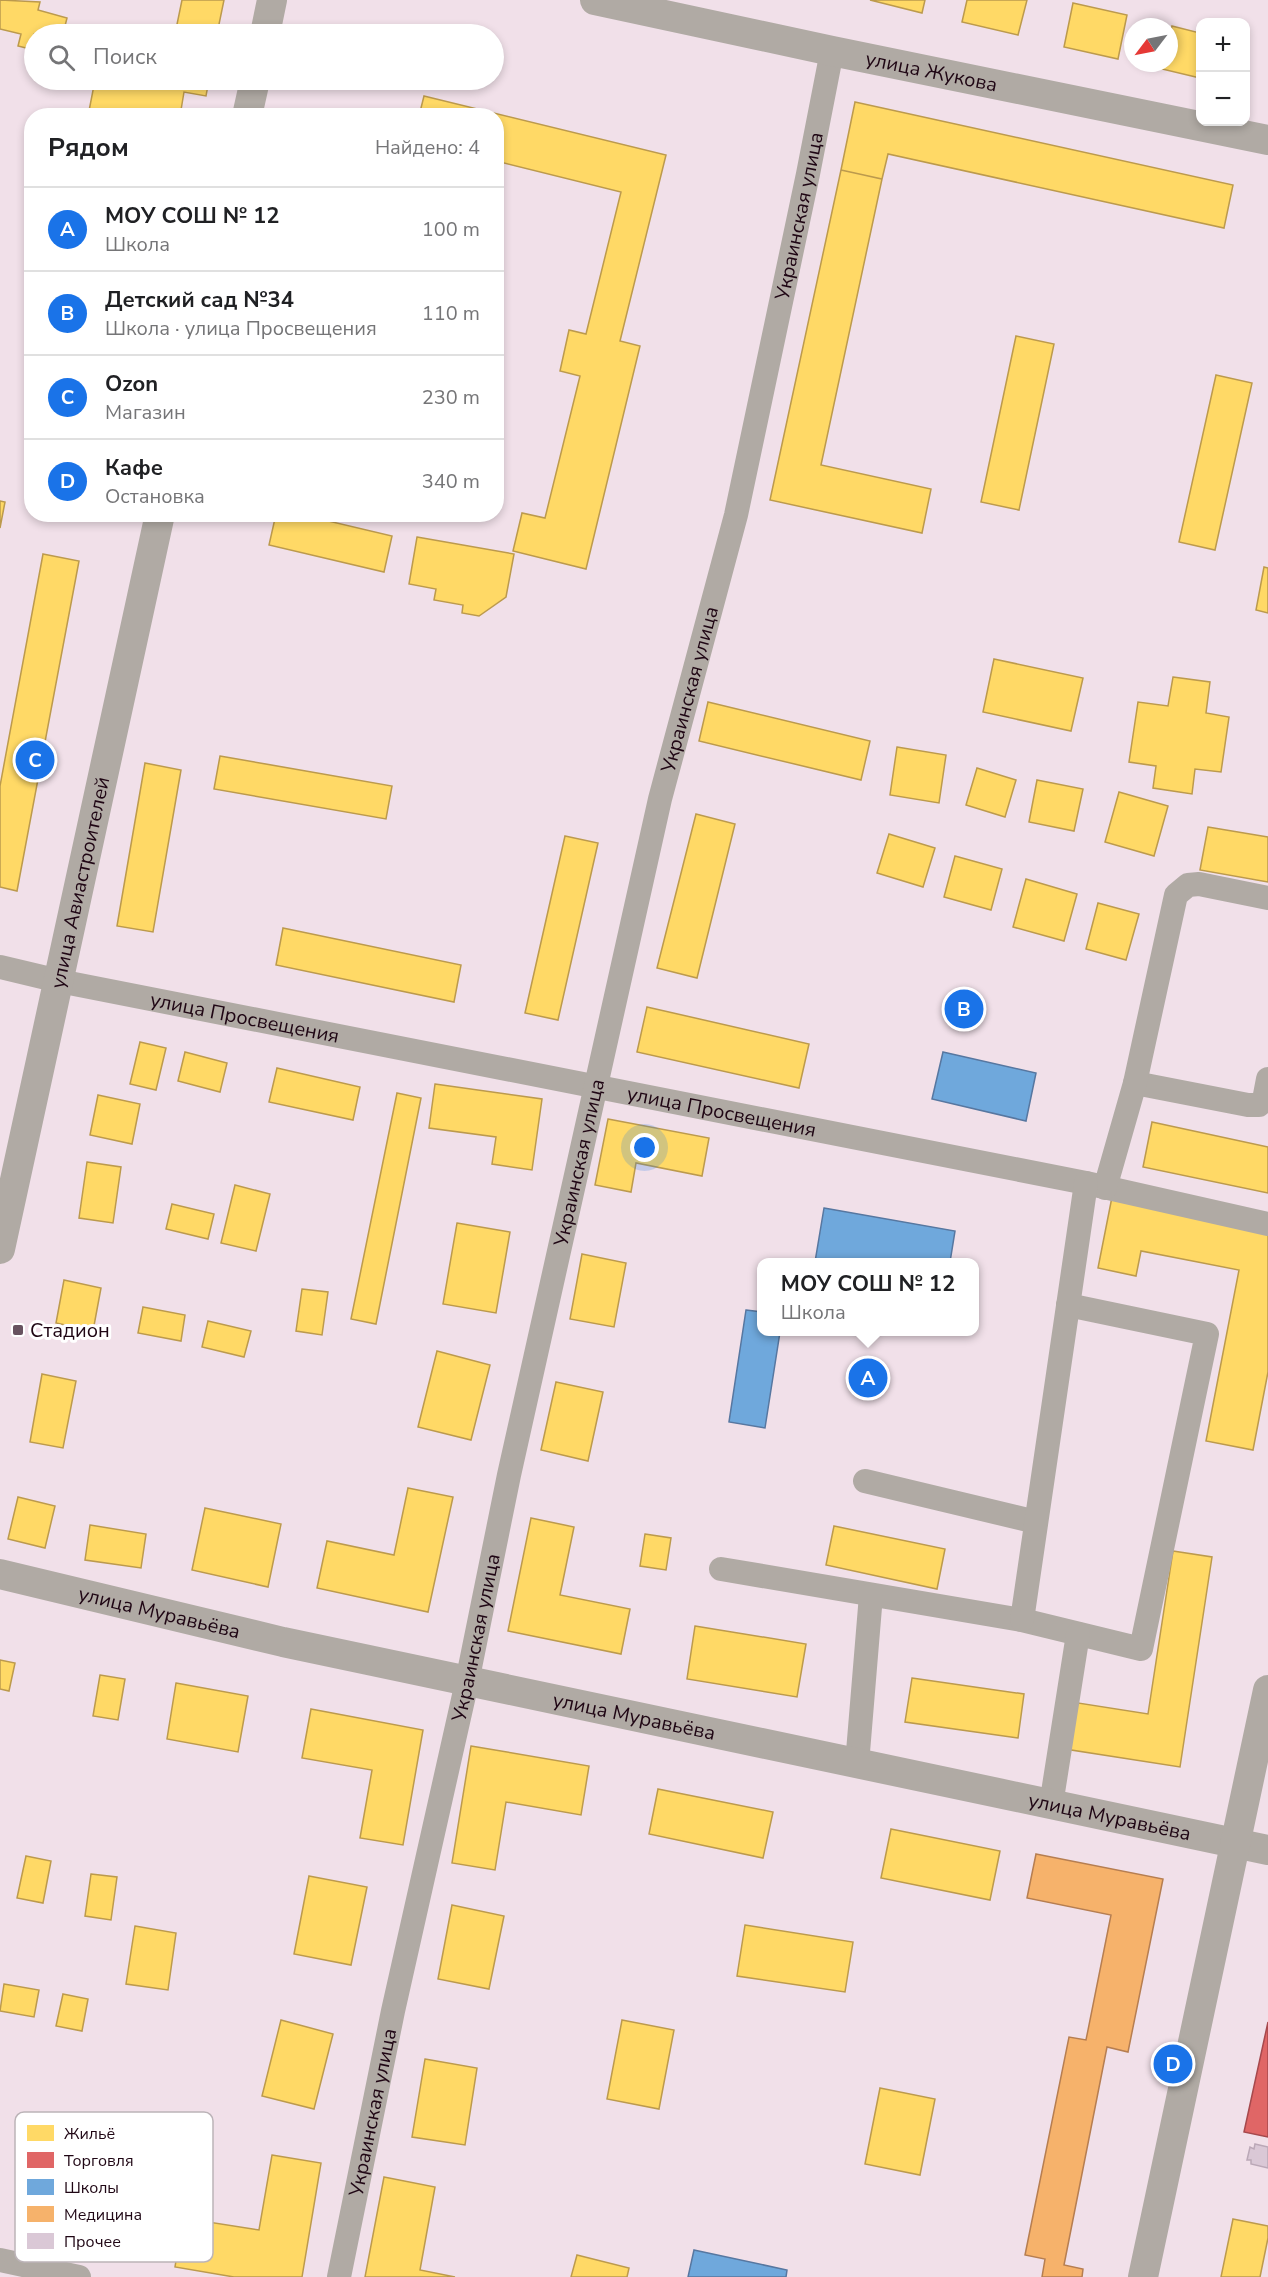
<!DOCTYPE html>
<html lang="ru">
<meta charset="utf-8">
<style>
body{margin:0;font-family:"Nunito Sans",sans-serif;background:#f2f2f2;color:#202124}
.controls{position:absolute;right:18px;top:18px;display:grid;overflow:hidden;border-radius:12px;box-shadow:0 3px 9px #0003}
.controls button{width:54px;height:54px;display:grid;place-items:center;padding:0;border:0;border-bottom:2px solid #e0e0e0;background:#fff;color:#202124;font:30px sans-serif}
.compass{position:absolute;left:1124px;top:18px;width:54px;height:54px;border-radius:50%;background:#fff;box-shadow:0 3px 9px #0003;rotate:238deg}
.you{position:absolute;left:645px;top:1148px;width:21px;height:21px;margin:-15px;border:4px solid #fff;border-radius:50%;background:#1a73e8;box-shadow:0 0 0 9px #1a73e833}
.badge{display:grid;place-items:center;width:39px;height:39px;border-radius:50%;background:#1a73e8;color:#fff;font-size:20px;font-weight:700}
.pin{position:absolute;translate:-50% -50%;border:3px solid #fff;box-shadow:0 2px 6px #0006}
.popup{position:absolute;left:757px;top:1258px;width:222px;height:78px;box-sizing:border-box;display:grid;place-content:center;border-radius:12px;background:#fff;filter:drop-shadow(0 2px 4px #0005);font-size:20px;white-space:nowrap;color:#757577}
.popup b{font-size:22px;color:#202124}
.popup::after{content:'';position:absolute;left:50%;top:100%;margin-left:-12px;border:12px solid transparent;border-top-color:#fff}
.list{margin:0;padding:0;list-style:none}
h2{display:flex;justify-content:space-between;align-items:center;height:78px;margin:0;padding:0 24px;font-size:26px}
h2 small{font-size:20px;font-weight:400;color:#757577}
.list li{display:grid;grid-template-columns:39px 1fr auto;gap:18px;align-items:center;box-sizing:border-box;height:84px;padding:0 24px;border-top:2px solid #e0e0e0}
.list b{display:block;font-size:22px;white-space:nowrap}
.list p{margin:0;font-size:20px;white-space:nowrap;color:#757577}
.list em{font-size:20px;font-style:normal;color:#757577}
.icon{flex:none;width:33px;height:33px;fill:none;stroke:currentColor;stroke-width:2;stroke-linecap:round;stroke-linejoin:round}
.map{position:relative;flex:none;width:1268px;height:2277px;overflow:hidden}
.search{position:absolute;background:#fff;box-shadow:0 3px 9px #0003;left:24px;top:24px;width:480px;height:66px;display:flex;align-items:center;gap:15px;box-sizing:border-box;padding:0 21px;border-radius:33px;color:#757577;font-size:22px}
.panel{position:absolute;background:#fff;box-shadow:0 3px 9px #0003;left:24px;top:108px;width:480px;height:414px;border-radius:24px}
.map>svg:first-child{display:block}
</style>
<div class="map">
<svg width="1268" height="2277" viewBox="0 0 1268 2277">
<rect width="100%" height="100%" fill="#f1e0e9"/>
<path fill="#ffd966" stroke="#bc9a4d" stroke-width="1.5" d="M0,0L40,2L38,10L67,18L63,34H34V50L18,46L21,34L0,29Z
M182,0H224L217,34H175Z
M870,0H925L922,13Z
M967,0H1027L1018,35L962,22Z
M1073,3L1127,15L1118,59L1064,47Z
M1172,26L1200,33V78L1162,69L1163,63H1169V40Z
M95,80H139L166,85L167,80H209L206,96L184,92L180,116H113L89,111Z
M424,96L666,155L620,341L640,346L586,569L513,551L522,513L545,518L580,376L560,371L569,330L586,334L621,192L496,161V116H419Z
M855,102L1233,185L1224,228L888,154L882,179L841,170Z
M841,170L882,179L821,465L931,489L922,533L770,500Z
M1016,336L1054,344L1019,510L981,502Z
M1216,375L1252,383L1215,550L1179,542Z
M0,501L5,502L0,528Z
M276,514H326L324,520L392,536L384,572L269,545Z
M417,537L514,554L506,597L479,616L462,613L463,605L434,600L436,589L409,584Z
M43,554L79,561L17,891L0,887V786Z
M1264,567L1268,568V613L1256,610Z
M994,659L1083,678L1071,731L983,712Z
M1173,677L1210,682L1206,713L1229,717L1221,772L1195,769L1192,794L1153,788L1156,766L1129,762L1138,702L1168,706Z
M708,702L870,741L861,780L699,741Z
M897,747L946,755L939,803L890,795Z
M220,756L392,786L386,819L214,789Z
M145,763L181,770L153,932L117,926Z
M977,768L1016,780L1005,817L966,805Z
M1037,780L1083,789L1074,831L1029,822Z
M1119,792L1168,806L1154,856L1105,842Z
M696,814L735,824L697,978L657,968Z
M1208,827L1268,837V882L1200,870Z
M889,834L935,848L923,887L877,873Z
M565,836L598,843L558,1020L525,1013Z
M955,856L1002,869L991,910L944,897Z
M1026,879L1077,894L1064,941L1013,927Z
M1098,903L1139,914L1126,960L1086,949Z
M283,928L461,965L454,1002L276,965Z
M647,1007L809,1044L799,1088L637,1052Z
M140,1042L166,1048L156,1090L130,1084Z
M185,1052L227,1063L220,1092L178,1081Z
M277,1068L360,1087L353,1120L269,1102Z
M435,1084L542,1099L532,1170L492,1164L496,1137L429,1128Z
M397,1093L421,1098L376,1324L351,1319Z
M98,1095L140,1104L132,1144L90,1135Z
M608,1119L709,1138L702,1176L636,1163L631,1192L595,1185Z
M1152,1122L1268,1147V1193L1143,1167Z
M87,1162L121,1167L113,1223L79,1218Z
M235,1185L270,1194L256,1251L221,1243Z
M1112,1197L1268,1228V1372L1253,1450L1206,1441L1239,1270L1141,1251L1136,1276L1098,1268Z
M172,1204L214,1214L208,1239L166,1229Z
M457,1223L510,1232L496,1313L443,1304Z
M582,1254L626,1263L614,1327L570,1319Z
M64,1280L101,1288L93,1331L56,1323Z
M302,1289L328,1292L322,1335L296,1331Z
M143,1307L185,1315L181,1341L138,1333Z
M208,1321L251,1331L244,1357L202,1347Z
M437,1351L490,1365L471,1440L418,1427Z
M42,1374L76,1381L63,1448L30,1442Z
M556,1382L603,1392L588,1461L541,1450Z
M408,1488L453,1497L428,1612L317,1588L327,1541L394,1555Z
M18,1497L55,1506L45,1548L8,1539Z
M205,1508L281,1524L268,1587L192,1570Z
M531,1518L574,1527L560,1595L630,1609L621,1654L508,1631Z
M90,1525L146,1534L141,1568L85,1560Z
M834,1526L945,1549L937,1589L826,1565Z
M645,1534L671,1538L666,1570L640,1566Z
M1173,1551L1212,1557L1180,1767L1065,1749L1072,1702L1148,1714Z
M695,1626L806,1644L797,1697L687,1679Z
M0,1660L15,1663L9,1691L0,1689Z
M100,1675L125,1679L118,1720L93,1716Z
M912,1678L1024,1694L1018,1738L905,1722Z
M176,1683L248,1696L238,1752L167,1739Z
M311,1709L423,1730L403,1845L360,1838L372,1770L302,1758Z
M471,1746L589,1766L581,1815L506,1802L495,1870L452,1863Z
M658,1789L773,1812L763,1858L649,1834Z
M891,1829L1000,1851L990,1900L881,1878Z
M26,1856L51,1861L43,1903L17,1898Z
M91,1874L117,1877L111,1920L85,1916Z
M309,1876L367,1887L351,1965L294,1954Z
M452,1905L504,1916L489,1989L438,1979Z
M745,1925L853,1942L845,1992L737,1976Z
M135,1926L176,1933L168,1990L126,1984Z
M4,1984L39,1990L34,2017L0,2011Z
M63,1994L88,1999L82,2031L56,2026Z
M281,2020L333,2034L314,2109L262,2096Z
M622,2020L674,2030L659,2109L607,2099Z
M425,2059L477,2068L465,2145L412,2137Z
M880,2088L935,2099L920,2175L865,2164Z
M272,2155L321,2163L302,2277H234L175,2267L183,2218L259,2230Z
M384,2177L435,2187L420,2270L455,2277H365Z
M49,2193L91,2202L85,2230L43,2221Z
M1233,2219L1268,2226V2238L1260,2277H1221Z
M577,2255L629,2268L627,2277H571Z"/>
<path fill="#e06666" stroke="#a6494d" stroke-width="1.5" d="M1268,2022V2137L1244,2132Z"/>
<path fill="#6fa8dc" stroke="#5777a0" stroke-width="1.5" d="M943,1052L1036,1073L1026,1121L932,1099Z
M824,1208L955,1231L950,1262H815Z
M746,1310L762,1312V1332H780L765,1428L729,1422Z
M694,2250L787,2270L786,2277H688Z"/>
<path fill="#f6b26b" stroke="#b67e51" stroke-width="1.5" d="M1036,1854L1163,1879L1128,2052L1107,2047L1064,2265L1083,2269L1082,2277H1042L1045,2259L1025,2255L1069,2037L1086,2040L1111,1915L1027,1898Z"/>
<path fill="#dac8d6" stroke="#bba8b7" stroke-width="1.5" d="M1255,2144L1268,2147V2168L1251,2164V2160H1247L1250,2147L1254,2149Z"/>
<g fill="none" stroke-linecap="round" stroke-linejoin="round">
<g stroke="#b0aaa4" stroke-width="24">
<path id="s1" d="M0,967L59,981L1086,1183L1268,1224"/>
<path d="M1135,1083L1248,1105H1259L1264,1100L1268,1079"/>
<path d="M1105,1188L1135,1083L1176,895L1188,885L1199,884L1268,898"/>
<path d="M865,1481L1036,1522"/>
<path d="M721,1569L1022,1620L1141,1649L1207,1334L1068,1305"/>
<path d="M1022,1620L1086,1183"/>
<path d="M857,1764L871,1595"/>
<path d="M1051,1805L1078,1634"/>
<path d="M0,2260L79,2277"/>
<path id="s2" d="M339,2277L393,2011L467,1682L509,1475L660,799L736,515L808,174L832,51"/>
</g>
<g stroke="#b0aaa4" stroke-width="30">
<path id="s3" d="M595,0L832,51L1268,140"/>
<path d="M265,34L272,0"/>
<path d="M247,116L255,80"/>
<path id="s4" d="M0,1249L160,514"/>
<path id="s5" d="M0,1574L283,1642L1268,1850"/>
<path d="M1143,2277L1268,1690"/>
</g>
</g>
<rect fill="#68525f" stroke="#fff" stroke-width="2" x="12" y="1324" width="12" height="12" rx="3"/>
<g text-anchor="middle" stroke-width="6" stroke-linejoin="round" paint-order="stroke">
<g font-size="20" fill="#1f0614" stroke="#fff">
<text dy="7" stroke="none"><textPath href="#s3" startOffset="344">улица Жукова</textPath></text>
<text dy="7" stroke="none"><textPath href="#s2" startOffset="2112">Украинская улица</textPath></text>
<text dy="7" stroke="none"><textPath href="#s2" startOffset="1626">Украинская улица</textPath></text>
<text dy="7" stroke="none"><textPath href="#s4" startOffset="375">улица Авиастроителей</textPath></text>
<text dy="7" stroke="none"><textPath href="#s1" startOffset="250">улица Просвещения</textPath></text>
<text dy="7" stroke="none"><textPath href="#s1" startOffset="736">улица Просвещения</textPath></text>
<text dy="7" stroke="none"><textPath href="#s2" startOffset="1140">Украинская улица</textPath></text>
<text dy="7" stroke="none"><textPath href="#s5" startOffset="164">улица Муравьёва</textPath></text>
<text dy="7" stroke="none"><textPath href="#s2" startOffset="654">Украинская улица</textPath></text>
<text dy="7" stroke="none"><textPath href="#s5" startOffset="650">улица Муравьёва</textPath></text>
<text dy="7" stroke="none"><textPath href="#s5" startOffset="1136">улица Муравьёва</textPath></text>
<text dy="7" stroke="none"><textPath href="#s2" startOffset="168">Украинская улица</textPath></text>
</g>
<g font-size="20" fill="#1f0614" stroke="#fff" text-anchor="start">
<text x="30" y="1337">Стадион</text>
</g>
</g>
<rect x="15" y="2112" width="198" height="150" rx="9" fill="#fff" stroke="#bcb4b8" stroke-width="1.5"/>
<rect x="27" y="2125" width="27" height="16" fill="#ffd966"/>
<rect x="27" y="2152" width="27" height="16" fill="#e06666"/>
<rect x="27" y="2179" width="27" height="16" fill="#6fa8dc"/>
<rect x="27" y="2206" width="27" height="16" fill="#f6b26b"/>
<rect x="27" y="2233" width="27" height="16" fill="#dac8d6"/>
<g font-size="16" fill="#1f0614">
<text x="64" y="2139">Жильё</text>
<text x="64" y="2166">Торговля</text>
<text x="64" y="2193">Школы</text>
<text x="64" y="2220">Медицина</text>
<text x="64" y="2247">Прочее</text>
</g>
</svg>
<div class="controls">
<button>+</button>
<button>−</button>
</div>
<svg class="compass" viewBox="-18 -18 36 36"><path d="M0-13l5 13h-10z" fill="#e53935"/><path d="M0 13l5-13h-10z" fill="#757577"/></svg>
<div class="you"></div>
<div class="pin badge" style="left:868px;top:1378px">A</div>
<div class="popup"><b>МОУ СОШ № 12</b>Школа</div>
<div class="pin badge" style="left:964px;top:1009px">B</div>
<div class="pin badge" style="left:35px;top:760px">C</div>
<div class="pin badge" style="left:1173px;top:2064px">D</div>
<div class="search"><svg class="icon" aria-label="search" viewBox="0 0 24 24"><circle cx="10" cy="10" r="6"/><path d="M15 15l6 6"/></svg>Поиск</div>
<section class="panel">
<h2>Рядом<small>Найдено: 4</small></h2>
<ul class="list">
<li><span class="badge">A</span><div><b>МОУ СОШ № 12</b><p>Школа</p></div><em>100 m</em></li>
<li><span class="badge">B</span><div><b>Детский сад №34</b><p>Школа · улица Просвещения</p></div><em>110 m</em></li>
<li><span class="badge">C</span><div><b>Ozon</b><p>Магазин</p></div><em>230 m</em></li>
<li><span class="badge">D</span><div><b>Кафе</b><p>Остановка</p></div><em>340 m</em></li>
</ul>
</section>
</div>
